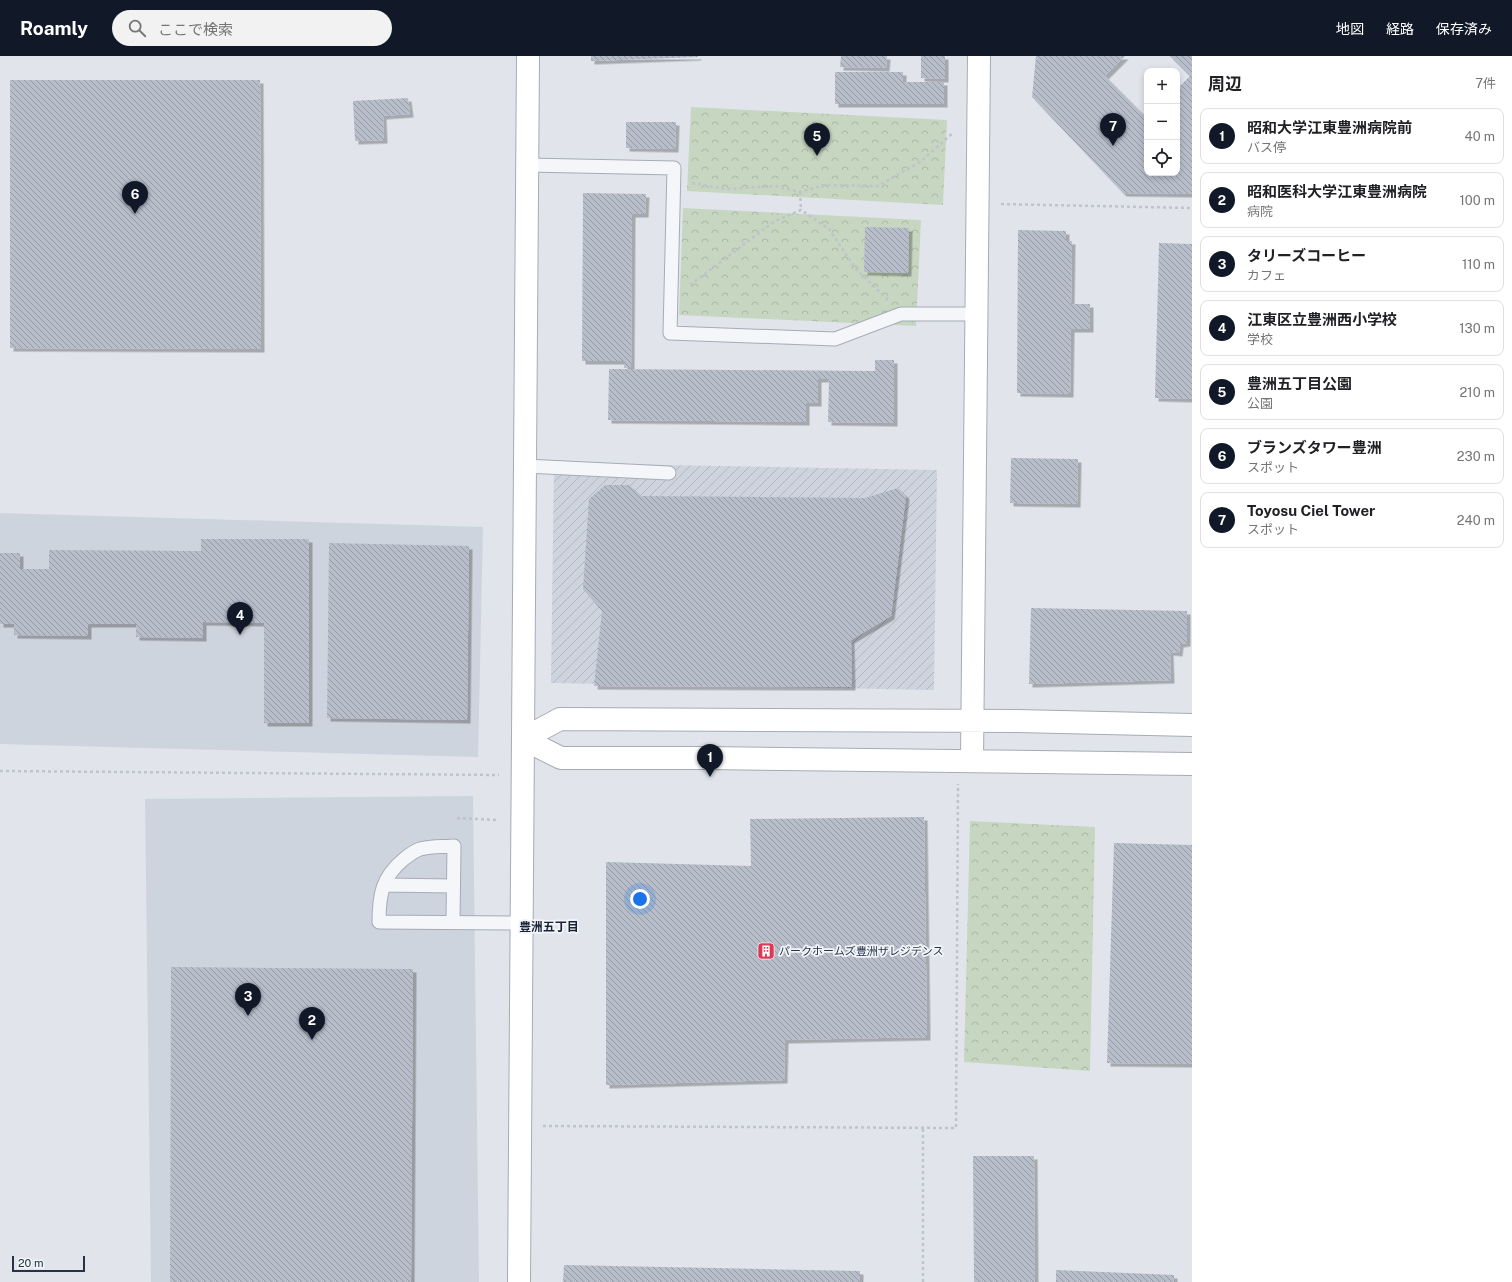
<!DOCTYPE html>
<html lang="ja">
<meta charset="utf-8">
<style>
body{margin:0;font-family:"Public Sans","Noto Sans JP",sans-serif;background:#f2f2f2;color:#202124}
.controls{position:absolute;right:12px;top:12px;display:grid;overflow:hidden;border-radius:8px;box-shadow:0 2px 6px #0003}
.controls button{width:36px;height:36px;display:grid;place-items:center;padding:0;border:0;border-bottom:1px solid #e0e0e0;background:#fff;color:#202124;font:20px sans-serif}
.scale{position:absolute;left:12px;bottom:10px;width:73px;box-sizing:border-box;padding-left:4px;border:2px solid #273245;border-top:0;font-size:11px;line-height:14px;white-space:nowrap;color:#273245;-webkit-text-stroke:3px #f1f4f8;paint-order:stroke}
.you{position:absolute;left:640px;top:843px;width:14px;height:14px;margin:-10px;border:3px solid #fff;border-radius:50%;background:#1a73e8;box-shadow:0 0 0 6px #1a73e833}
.badge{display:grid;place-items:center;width:26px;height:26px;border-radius:50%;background:#111827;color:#fff;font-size:13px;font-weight:700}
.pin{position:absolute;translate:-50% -33px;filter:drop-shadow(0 1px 2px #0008)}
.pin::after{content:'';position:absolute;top:21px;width:14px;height:12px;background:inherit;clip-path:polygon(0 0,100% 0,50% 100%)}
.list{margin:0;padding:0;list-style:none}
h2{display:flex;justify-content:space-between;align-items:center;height:52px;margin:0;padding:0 16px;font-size:17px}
h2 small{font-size:13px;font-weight:400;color:#757577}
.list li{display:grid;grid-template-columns:26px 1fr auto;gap:12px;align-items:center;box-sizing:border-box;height:56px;margin:0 8px 8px;padding:0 8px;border:1px solid #e0e0e0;border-radius:8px}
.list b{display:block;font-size:15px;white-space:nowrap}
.list p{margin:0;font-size:13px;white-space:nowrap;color:#757577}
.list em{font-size:13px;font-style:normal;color:#757577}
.icon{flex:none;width:22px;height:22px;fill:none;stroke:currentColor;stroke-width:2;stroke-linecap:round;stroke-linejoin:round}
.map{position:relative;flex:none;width:1192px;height:1226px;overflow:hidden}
header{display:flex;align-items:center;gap:24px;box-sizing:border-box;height:56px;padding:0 20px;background:#111827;color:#fff}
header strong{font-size:19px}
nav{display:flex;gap:22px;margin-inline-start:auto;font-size:14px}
.search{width:280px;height:36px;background:#f2f2f2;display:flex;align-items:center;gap:10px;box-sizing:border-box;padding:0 14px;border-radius:22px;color:#757577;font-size:15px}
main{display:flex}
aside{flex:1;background:#fff}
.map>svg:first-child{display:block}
</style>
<header>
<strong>Roamly</strong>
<div class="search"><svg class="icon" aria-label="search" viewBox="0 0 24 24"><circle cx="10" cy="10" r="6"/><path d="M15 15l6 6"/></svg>ここで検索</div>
<nav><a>地図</a><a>経路</a><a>保存済み</a></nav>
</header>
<main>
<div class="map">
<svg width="1192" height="1226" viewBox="0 0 1192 1226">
<defs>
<pattern id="industrial-furrows" width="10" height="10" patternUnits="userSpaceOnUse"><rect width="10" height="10" fill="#ced4dd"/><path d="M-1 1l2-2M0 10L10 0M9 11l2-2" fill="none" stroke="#b1b6bf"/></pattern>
<pattern id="park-crowns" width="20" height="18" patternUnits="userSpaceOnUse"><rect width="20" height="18" fill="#c7d6c1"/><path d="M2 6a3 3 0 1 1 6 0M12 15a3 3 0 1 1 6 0" fill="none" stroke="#abb8a7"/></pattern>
<pattern id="building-back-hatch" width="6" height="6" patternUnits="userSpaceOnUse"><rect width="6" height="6" fill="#b7beca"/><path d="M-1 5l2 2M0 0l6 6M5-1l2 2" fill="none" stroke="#959ba6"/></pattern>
<filter id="shadow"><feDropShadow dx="3.5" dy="3.5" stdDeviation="0" flood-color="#0004"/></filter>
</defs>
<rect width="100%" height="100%" fill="#e1e5eb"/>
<path fill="#ced4dd" d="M0,457L483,471L478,701L0,688Z
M473,740L479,1226H151L145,743Z"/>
<path fill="url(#industrial-furrows)" d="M554,407L937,414L934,634L551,627Z"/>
<path fill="url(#park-crowns)" d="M691,51L947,64L943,149L687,135Z
M683,152L921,164L916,270L679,259Z
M970,765L1095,771L1090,1015L964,1006Z"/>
<path fill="url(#building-back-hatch)" filter="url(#shadow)" d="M591,0H698V1L591,5Z
M841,0H887L886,12L840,11Z
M921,0H945V23L921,22Z
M1036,0H1125L1105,20L1147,62V117H1177V33L1190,20L1170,0H1192V138L1123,137L1032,41Z
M835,16H903V26H944V48H835Z
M10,24H260L261,293L10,292Z
M408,42L410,58L383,60L384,84L355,85L353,45Z
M626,66H676L675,93L626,92Z
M583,137L646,138L645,158H632L631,312H624V305H582Z
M865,171L909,172L908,217L864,216Z
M1018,174L1066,175V185H1072L1071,248H1090V273H1071L1070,338L1017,337Z
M1159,187L1192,188V343L1155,342Z
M875,304H894V367L828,366L829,323H818V347H806V366L608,364L609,313L875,315Z
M1011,402L1078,403L1077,448L1010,447Z
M605,429H629L641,440L865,442L898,432L906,440L891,560L851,584L852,631L594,630L602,555L583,533L589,443Z
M201,483H309V667H264V567L203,566V582L136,581V568H88V580L14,579V568H0V497H20V513H49V494L201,495Z
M329,487L469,490L467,664L327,662Z
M1031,552L1187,555V587L1180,588L1179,597L1170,596L1171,624L1029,628Z
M924,761L927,981L785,984L784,1024L606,1029V806L751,810L750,763Z
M1114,787L1192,789V1008L1107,1007Z
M171,911L413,913L411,1226H170Z
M973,1100H1034L1035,1226H974Z
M564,1209L860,1215V1226H563Z
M1056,1214L1174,1219V1226H1056Z"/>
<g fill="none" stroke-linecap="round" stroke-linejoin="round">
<defs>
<path id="lane" d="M527,109L674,112L670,277L835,283L901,258H976
M525,410L669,417
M384,829L453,830
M453,866L454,790C443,791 431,790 420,793C414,795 409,799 404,803C382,821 379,839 379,866L521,867"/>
<path id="secondary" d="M523,683L560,663L1017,665L1192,669
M523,683L561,702H706L1192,708
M972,705L979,0
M519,1226L528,0"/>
</defs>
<use href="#lane" stroke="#a5acb6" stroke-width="15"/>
<use href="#secondary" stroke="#a5acb6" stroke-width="24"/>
<path stroke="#bfc3ca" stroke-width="2.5" stroke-dasharray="3 3" stroke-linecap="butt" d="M692,127L726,133L775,130L800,136L824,129L878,130L920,106L954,76
M800,136L801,154
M1001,148L1192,152
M690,229L775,165L801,154L829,173L855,212L888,244
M0,715L499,719
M457,762L497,764
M543,1070L956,1072L958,728
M923,1226V1072"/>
<use href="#lane" stroke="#f4f6f9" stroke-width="13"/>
<use href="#secondary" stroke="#fff" stroke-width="22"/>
</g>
<defs>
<symbol id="building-square" viewBox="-11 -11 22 22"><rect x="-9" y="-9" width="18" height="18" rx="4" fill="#dd3854" stroke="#f1f4f8"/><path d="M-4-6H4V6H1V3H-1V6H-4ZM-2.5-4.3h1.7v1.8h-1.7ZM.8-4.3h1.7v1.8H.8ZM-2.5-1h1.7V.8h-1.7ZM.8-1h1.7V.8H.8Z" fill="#fff"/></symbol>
</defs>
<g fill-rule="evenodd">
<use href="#building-square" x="756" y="885" width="20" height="20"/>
</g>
<g text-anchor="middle" stroke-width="3.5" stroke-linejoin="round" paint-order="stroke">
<g font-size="11" fill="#273245" stroke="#f1f4f8" text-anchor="start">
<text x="779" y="899">パークホームズ豊洲ザレジデンス</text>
</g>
<g font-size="12" font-weight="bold" fill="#192336" stroke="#f1f4f8">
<text x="549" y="875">豊洲五丁目</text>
</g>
</g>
</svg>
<div class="controls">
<button>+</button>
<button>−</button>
<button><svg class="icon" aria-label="locate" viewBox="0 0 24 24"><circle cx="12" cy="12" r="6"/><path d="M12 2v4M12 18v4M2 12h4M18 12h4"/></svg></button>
</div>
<div class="scale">20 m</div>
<div class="you"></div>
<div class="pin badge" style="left:710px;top:721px">1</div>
<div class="pin badge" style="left:312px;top:984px">2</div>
<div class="pin badge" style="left:248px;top:960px">3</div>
<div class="pin badge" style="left:240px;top:579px">4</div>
<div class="pin badge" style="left:817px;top:100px">5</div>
<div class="pin badge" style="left:135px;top:158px">6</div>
<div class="pin badge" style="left:1113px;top:90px">7</div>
</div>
<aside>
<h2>周辺<small>7件</small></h2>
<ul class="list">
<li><span class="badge">1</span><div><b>昭和大学江東豊洲病院前</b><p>バス停</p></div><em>40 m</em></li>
<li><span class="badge">2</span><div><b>昭和医科大学江東豊洲病院</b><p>病院</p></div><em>100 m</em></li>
<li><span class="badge">3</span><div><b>タリーズコーヒー</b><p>カフェ</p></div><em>110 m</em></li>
<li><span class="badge">4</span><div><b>江東区立豊洲西小学校</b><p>学校</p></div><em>130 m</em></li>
<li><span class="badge">5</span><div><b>豊洲五丁目公園</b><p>公園</p></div><em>210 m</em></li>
<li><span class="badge">6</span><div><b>ブランズタワー豊洲</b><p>スポット</p></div><em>230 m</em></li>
<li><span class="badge">7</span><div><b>Toyosu Ciel Tower</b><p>スポット</p></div><em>240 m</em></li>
</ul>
</aside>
</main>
